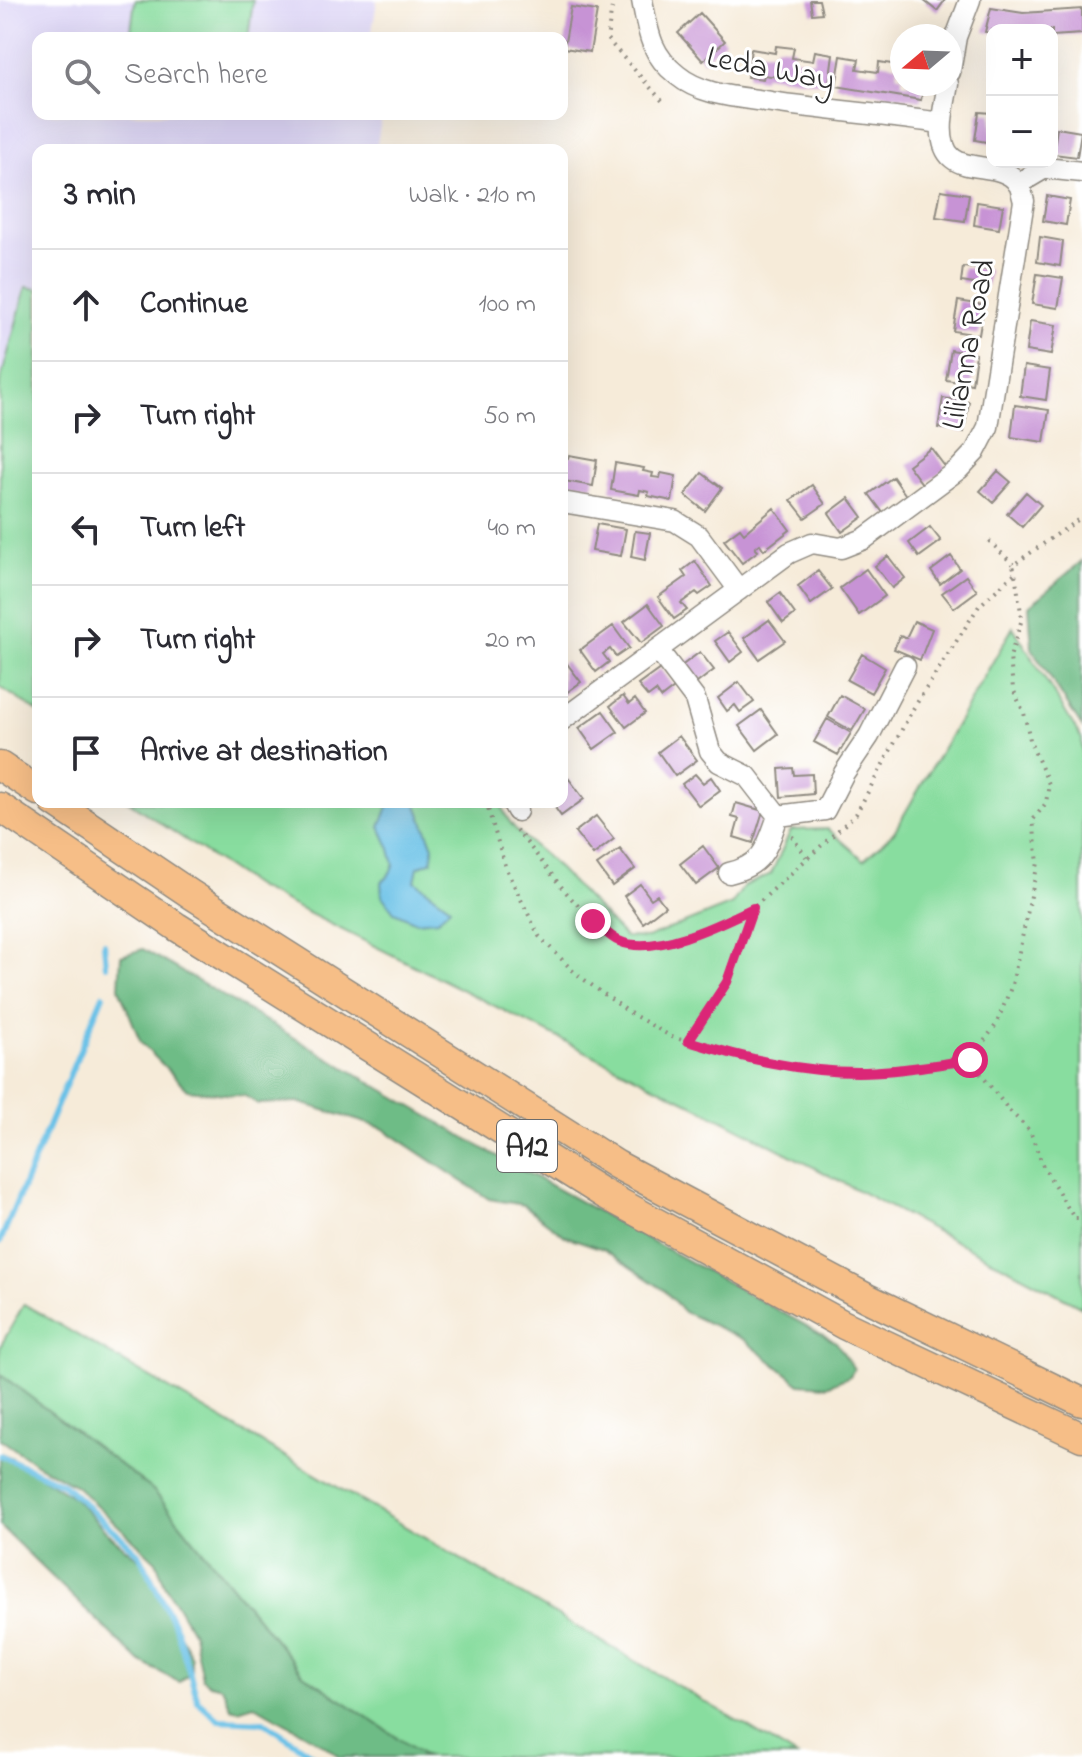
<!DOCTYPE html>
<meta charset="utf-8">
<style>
body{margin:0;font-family:"Indie Flower",sans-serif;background:#f7f7f7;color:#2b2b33}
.controls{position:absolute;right:24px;top:24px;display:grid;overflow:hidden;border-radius:16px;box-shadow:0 8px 32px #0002}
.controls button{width:72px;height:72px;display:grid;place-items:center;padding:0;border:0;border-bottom:2px solid #e1e1e2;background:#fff;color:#2b2b33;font:40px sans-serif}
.compass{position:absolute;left:890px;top:24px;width:72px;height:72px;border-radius:50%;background:#fff;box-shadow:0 8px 32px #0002;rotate:251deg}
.stop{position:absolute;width:24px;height:24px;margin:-18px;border:6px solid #db2777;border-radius:50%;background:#fff}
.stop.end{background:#db2777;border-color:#fff;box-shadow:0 2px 8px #0008}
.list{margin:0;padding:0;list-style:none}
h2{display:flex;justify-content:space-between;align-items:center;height:104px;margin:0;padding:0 32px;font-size:34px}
h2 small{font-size:26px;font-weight:400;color:#7c7c81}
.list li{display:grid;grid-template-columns:52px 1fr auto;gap:24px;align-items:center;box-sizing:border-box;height:112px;padding:0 32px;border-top:2px solid #e1e1e2}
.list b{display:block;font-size:30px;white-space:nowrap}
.list em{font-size:26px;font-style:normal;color:#7c7c81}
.icon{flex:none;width:44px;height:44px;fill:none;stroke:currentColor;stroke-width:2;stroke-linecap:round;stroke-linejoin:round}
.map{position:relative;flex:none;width:1082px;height:1757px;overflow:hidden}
.search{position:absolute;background:#fff;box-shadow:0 8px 32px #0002;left:32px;top:32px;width:536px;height:88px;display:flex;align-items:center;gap:20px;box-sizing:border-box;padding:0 28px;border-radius:16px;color:#7c7c81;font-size:30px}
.panel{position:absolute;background:#fff;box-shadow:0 8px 32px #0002;left:32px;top:144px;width:536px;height:664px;border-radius:16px}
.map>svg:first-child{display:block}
</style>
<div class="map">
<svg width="1082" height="1757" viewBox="0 0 1082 1757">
<rect width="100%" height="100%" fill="#fff"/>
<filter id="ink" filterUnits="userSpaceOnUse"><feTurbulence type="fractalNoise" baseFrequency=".0125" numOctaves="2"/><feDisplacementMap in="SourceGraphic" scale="16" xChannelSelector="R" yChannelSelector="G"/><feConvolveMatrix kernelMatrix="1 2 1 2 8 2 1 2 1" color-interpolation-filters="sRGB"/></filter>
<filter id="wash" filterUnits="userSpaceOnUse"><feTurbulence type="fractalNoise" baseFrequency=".006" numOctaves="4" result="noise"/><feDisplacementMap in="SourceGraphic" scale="32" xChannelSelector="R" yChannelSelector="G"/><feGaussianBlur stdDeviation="1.8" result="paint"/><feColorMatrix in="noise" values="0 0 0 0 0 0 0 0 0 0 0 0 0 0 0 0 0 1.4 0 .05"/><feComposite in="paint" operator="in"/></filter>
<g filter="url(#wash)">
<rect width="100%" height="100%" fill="#f6ebd9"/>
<path fill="#ddd5f6" d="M0,0H377L371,38H38V114H382L376,150H38V289L25,288L0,383Z"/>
<path fill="#88dd9f" stroke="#5a8465" stroke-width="2" d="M135,0H253L248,38H130Z
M26,287L38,289V712L0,687V383Z
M1013,627L1082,739V1307L727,1122L256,887L129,802H501C506,828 531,842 549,859C575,885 599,911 625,937L647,938L732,904L744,886L771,874L791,830L828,829L864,860L894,832Z
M24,1304L743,1724L797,1757H426L303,1674L153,1490L0,1374V1347Z"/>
<path fill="#6ebc86" stroke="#4c7458" stroke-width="2" d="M1082,561V727L1032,649L1029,606Z
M143,949L486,1150L836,1342L854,1369L850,1376L827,1386L800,1384L743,1339L684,1312L664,1290L603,1249L565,1236L524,1205L489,1199L382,1128L298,1102L258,1104L245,1096L188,1090L141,1043L119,988L121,956Z
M0,1374L153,1490L303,1674L426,1757H339C313,1734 282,1723 254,1705L238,1710L231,1708L222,1687L210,1684L202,1678L193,1633L165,1585L156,1561L76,1486L38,1465L0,1439Z
M0,1453L12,1458L73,1497L113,1538L145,1564L191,1657V1672L179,1682L139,1661L0,1526Z"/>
<path fill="#69c1e7" stroke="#4a7689" stroke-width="2" d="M390,802H415L417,805L433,847L432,861L418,867L415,881L450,907L438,920L416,922L394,912L382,896L381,882L387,878L394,865L390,849L380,827Z"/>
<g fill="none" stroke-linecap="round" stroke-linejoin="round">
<path stroke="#69c1e7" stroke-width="6" d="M104,943L106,966
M0,1242L103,995
M0,1455L64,1485L139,1554L177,1631L198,1701L219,1720L264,1722L315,1757"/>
</g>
<g id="blocks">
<path fill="#c793d5" d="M810,0H819L822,13L812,14Z
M923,0H945L937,11Z
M571,7L597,11L590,52L564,48Z
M991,8L1023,13L1082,9V34L1052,36V30H992V33L985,32Z
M700,13L725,41L703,61L678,33Z
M776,46L794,48L792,58L813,61L815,51L833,54L829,84L764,75L763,79L747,77L751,49L775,53Z
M841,56L859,59L857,69L878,72L879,62L898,65L896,75L902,76V84H924L921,100L836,86Z
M979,112L992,113V143L975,140Z
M1057,128L1081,132L1077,157L1053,154Z
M941,190L969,194L965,221L936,217Z
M1047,196L1070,200L1066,225L1043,221Z
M977,202L1003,206L999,229L974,225Z
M1040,237L1063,241L1060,266L1037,262Z
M963,267L989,270L987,286L961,282Z
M1037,274L1063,278L1058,308L1032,304Z
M958,301L984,305L979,335L953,331Z
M1030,321L1056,325L1051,355L1026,351Z
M951,350L976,354L972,384L946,380Z
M1024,366L1050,370L1046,400L1020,396Z
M943,398L969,402L964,432L938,428Z
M1015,405L1049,410L1044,442L1011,437Z
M931,448L946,468L923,485L908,465Z
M569,455L597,460L593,486L564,481L562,457L568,458Z
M615,463L644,468L643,471L653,473L652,477L660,478L661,473L676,476L672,501L648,496L649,492L640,490L639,495L611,490Z
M998,471L1011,482L993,502L980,491Z
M702,473L722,488L705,511L685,495Z
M893,477L907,497L884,514L869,494Z
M812,485L825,504L805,518L791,500Z
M1026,492L1041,505L1022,527L1007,514Z
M849,498L863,517L842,532L829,513Z
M774,508L790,530L764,550L760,544L755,548L758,551L742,563L724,540L740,528L744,533Z
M597,524L626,529L621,556L592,551Z
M930,527L941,541L919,557L909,543Z
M635,531L650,533L645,560L631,557Z
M888,556L905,578L892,588L875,566Z
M951,556L960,569L940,584L931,571Z
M695,561L712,586L699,595L696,592L681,603L687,610L674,619L658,597L686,577L682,571Z
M866,569L885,596L859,615L840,588Z
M818,571L832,589L811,604L798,586Z
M966,576L977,591L954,608L942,593Z
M780,593L795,614L783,623L768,602Z
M648,604L664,626L641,643L624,622Z
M769,620L785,641L759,659L744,638Z
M914,621L932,629L920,660L894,649L900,636L906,638Z
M613,626L629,648L616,657L610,649L603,654L609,662L596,672L580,650Z
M728,632L743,652L730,662L715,641Z
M700,652L714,670L693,686L680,667Z
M862,654L885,668L871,693L847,680Z
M565,661L581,682L562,696V663Z
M660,669L674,688L661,698L656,691L648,697L638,685Z
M739,682L754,702L740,712L735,705L727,711L718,698Z
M840,695L865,709L852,731L828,717Z
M623,696L629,704L635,699L645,713L626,727L610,706Z
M761,710L778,734L757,750L739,726Z
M603,711L618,732L594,749L579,728Z
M827,719L851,733L838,755L814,742Z
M679,736L697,760L675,776L658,752Z
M793,768L794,775L812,774L813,794L781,797L779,769Z
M695,774L703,783L711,777L720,790L699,806L682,784Z
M569,779L584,799L561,816L551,802H562V784Z
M736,803L763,811L753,843L734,837L739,819L732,817Z
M596,816L614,839L593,855L575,832Z
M703,846L719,868L696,885L680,864Z
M620,849L635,869L612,886L597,865Z
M640,884L651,899L657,895L665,906L643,923L624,896Z"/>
</g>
</g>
<g filter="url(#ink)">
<use href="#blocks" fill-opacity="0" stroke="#908b82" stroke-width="2"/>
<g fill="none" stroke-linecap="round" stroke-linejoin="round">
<defs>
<path id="minor" d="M642,0C648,31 650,54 677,75C702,96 740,97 771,102C827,110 885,115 941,123
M950,72L956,37L970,0
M1018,184L1045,168L1082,172
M562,502L675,521L699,536L739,590
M658,650L695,699L710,751L719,762L747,776L778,816
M562,720L789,553L812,543L841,548L864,539L959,469L975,452L988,427L1024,201C1022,196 1021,187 1018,183C996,153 937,187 942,121C943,109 946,96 948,84
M512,802L517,811
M729,873C764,865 767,847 778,816L825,810L844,773L869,736L905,666"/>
<path id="highway" d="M0,766L38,791
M54,802L192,895L617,1165L867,1298L1082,1402
M0,807L177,927L604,1194L844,1325L1082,1437"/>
</defs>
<use href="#minor" stroke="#908b82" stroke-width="23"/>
<use href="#highway" stroke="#908b82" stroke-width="31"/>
<path stroke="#908b82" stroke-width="4" stroke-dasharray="2 6" stroke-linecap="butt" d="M613,0L607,39L665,104
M989,541L1013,564
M486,802L506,869L539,936L575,973L630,1013L672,1037L730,1054L797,1068L859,1072L970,1060L1008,1109L1030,1131L1043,1166L1074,1218H1082
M516,830C547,864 593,942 641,946C667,948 729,920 753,908
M792,836L806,857
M688,1041L727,982L753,908L856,814L913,709L979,606L1015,573L1013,565L1082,517
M970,1060L996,1025L1012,985L1038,863L1033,820L1046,803L1049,784L1031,744L1024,713L1013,689L1010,657L1022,619L1015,573"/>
<use href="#minor" stroke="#fff" stroke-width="20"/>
<use href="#highway" stroke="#f6be87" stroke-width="28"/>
</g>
</g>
<g fill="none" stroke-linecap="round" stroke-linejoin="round" filter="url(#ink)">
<path stroke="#db2777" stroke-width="10" d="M593,921C601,927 610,937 619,941C654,957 720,924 753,908L727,982L688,1041C743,1058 800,1072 858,1072C895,1072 933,1065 970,1060"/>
</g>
<g text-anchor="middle" stroke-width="6" stroke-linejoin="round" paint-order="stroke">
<rect fill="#fff" stroke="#6b6b6b" stroke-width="2" x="497" y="1120" width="60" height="52" rx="6"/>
<g font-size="30" font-weight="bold" fill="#2b2b2b">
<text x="527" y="1156">A12</text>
</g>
<g font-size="32" fill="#2b2b2b" stroke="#fff">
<text transform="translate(771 67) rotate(11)" y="11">Leda Way</text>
<text transform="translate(967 344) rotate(-79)" y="11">Lilianna Road</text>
</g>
</g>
</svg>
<div class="controls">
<button>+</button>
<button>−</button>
</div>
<svg class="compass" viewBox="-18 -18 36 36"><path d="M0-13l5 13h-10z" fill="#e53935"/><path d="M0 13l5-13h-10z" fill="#7c7c81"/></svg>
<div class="stop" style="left:970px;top:1060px"></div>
<div class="stop end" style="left:593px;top:921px"></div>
<div class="search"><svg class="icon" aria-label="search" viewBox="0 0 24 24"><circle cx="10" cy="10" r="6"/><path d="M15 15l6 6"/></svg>Search here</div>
<section class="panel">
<h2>3 min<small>Walk · 210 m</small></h2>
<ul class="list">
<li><svg class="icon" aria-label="ahead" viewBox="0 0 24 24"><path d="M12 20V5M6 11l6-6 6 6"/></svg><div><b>Continue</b></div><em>100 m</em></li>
<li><svg class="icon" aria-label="right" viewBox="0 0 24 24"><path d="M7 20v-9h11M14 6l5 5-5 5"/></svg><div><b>Turn right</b></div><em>50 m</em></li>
<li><svg class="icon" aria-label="left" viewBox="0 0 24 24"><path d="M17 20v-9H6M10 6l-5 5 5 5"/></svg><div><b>Turn left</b></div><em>40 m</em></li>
<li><svg class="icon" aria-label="right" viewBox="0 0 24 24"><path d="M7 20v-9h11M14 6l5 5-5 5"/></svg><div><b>Turn right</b></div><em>20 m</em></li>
<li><svg class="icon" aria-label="arrive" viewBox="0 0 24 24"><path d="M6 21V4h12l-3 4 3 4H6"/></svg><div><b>Arrive at destination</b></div></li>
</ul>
</section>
</div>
